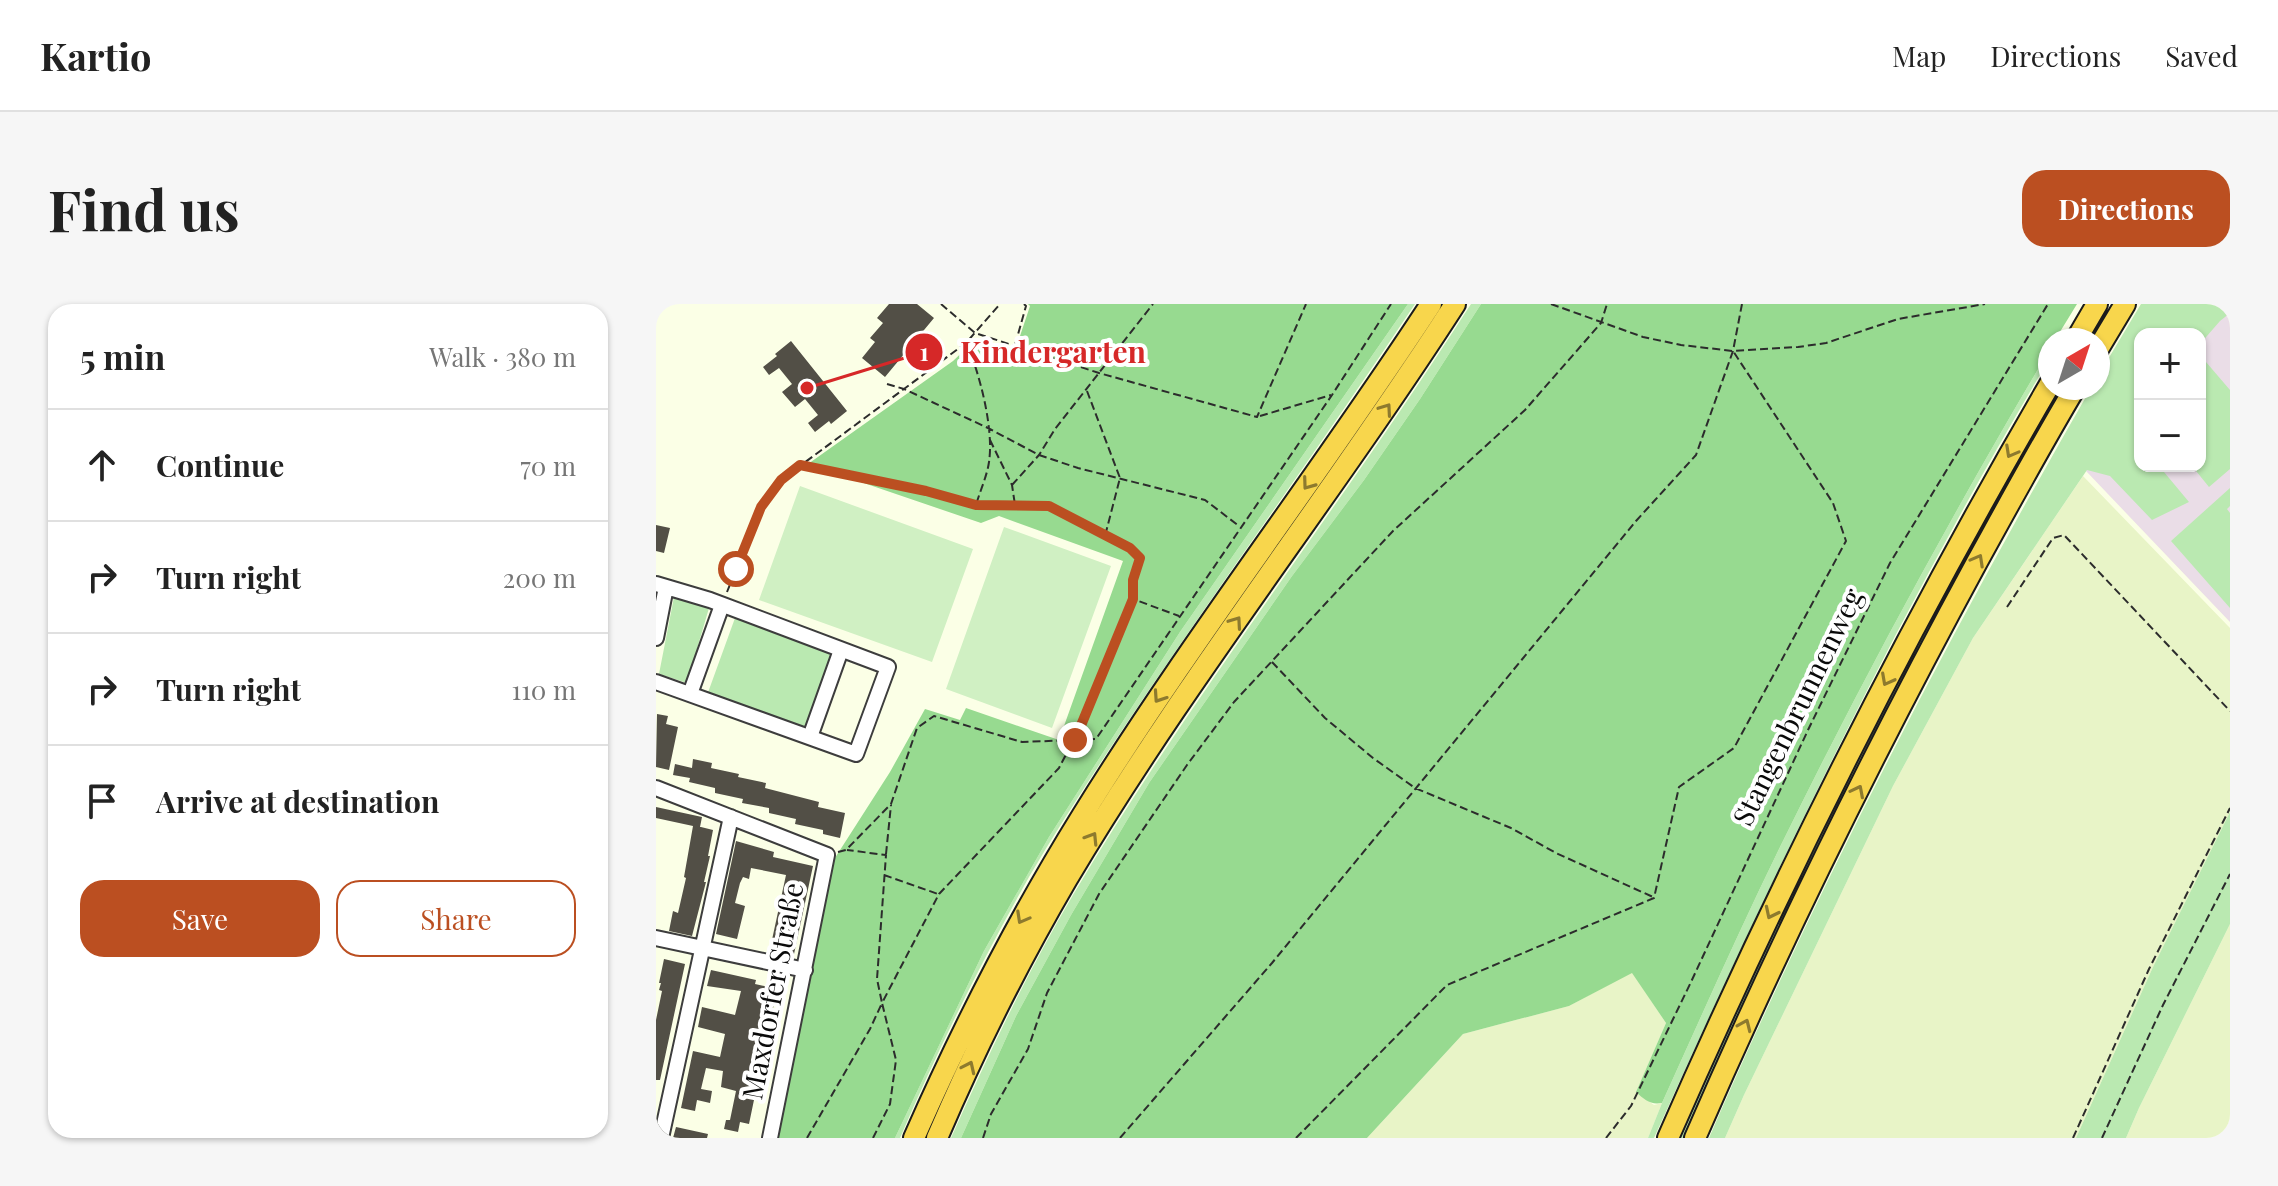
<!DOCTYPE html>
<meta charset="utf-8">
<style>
body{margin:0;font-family:"Playfair Display",serif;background:#f6f6f6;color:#222}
.controls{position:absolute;right:24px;top:24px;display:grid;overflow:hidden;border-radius:16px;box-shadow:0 2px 6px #0004}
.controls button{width:72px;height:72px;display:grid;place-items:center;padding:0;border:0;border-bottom:2px solid #e0e0e0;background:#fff;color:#222;font:40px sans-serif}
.compass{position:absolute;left:1382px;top:24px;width:72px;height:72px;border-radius:50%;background:#fff;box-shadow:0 2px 6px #0004;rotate:39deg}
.stop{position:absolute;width:24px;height:24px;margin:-18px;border:6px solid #bb4f21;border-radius:50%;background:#fff}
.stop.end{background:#bb4f21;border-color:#fff;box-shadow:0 2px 8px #0008}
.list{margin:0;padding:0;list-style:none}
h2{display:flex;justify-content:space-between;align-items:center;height:104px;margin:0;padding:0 32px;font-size:34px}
h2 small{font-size:26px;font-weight:400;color:#767676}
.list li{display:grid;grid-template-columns:52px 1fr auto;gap:24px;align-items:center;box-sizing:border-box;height:112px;padding:0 32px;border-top:2px solid #e0e0e0}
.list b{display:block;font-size:30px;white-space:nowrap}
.list em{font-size:26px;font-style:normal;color:#767676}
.actions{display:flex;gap:16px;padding:24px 32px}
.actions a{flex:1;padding:18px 0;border:2px solid #bb4f21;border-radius:24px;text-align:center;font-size:28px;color:#bb4f21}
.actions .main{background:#bb4f21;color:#fff}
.icon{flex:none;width:44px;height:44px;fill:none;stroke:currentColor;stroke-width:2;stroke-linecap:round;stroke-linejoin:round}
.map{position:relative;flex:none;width:1574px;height:834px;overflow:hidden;border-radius:24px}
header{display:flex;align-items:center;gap:48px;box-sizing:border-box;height:112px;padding:0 40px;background:#fff;border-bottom:2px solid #e0e0e0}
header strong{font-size:38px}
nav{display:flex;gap:44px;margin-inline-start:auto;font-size:28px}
.intro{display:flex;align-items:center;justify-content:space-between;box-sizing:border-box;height:192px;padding:0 48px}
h1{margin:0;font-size:56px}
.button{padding:20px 36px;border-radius:24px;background:#bb4f21;color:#fff;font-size:28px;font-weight:700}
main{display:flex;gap:48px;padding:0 48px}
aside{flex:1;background:#fff;border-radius:24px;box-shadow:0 2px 6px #0004}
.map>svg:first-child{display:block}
</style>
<header>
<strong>Kartio</strong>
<nav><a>Map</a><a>Directions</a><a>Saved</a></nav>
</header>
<div class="intro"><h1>Find us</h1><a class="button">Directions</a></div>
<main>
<aside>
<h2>5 min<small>Walk · 380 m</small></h2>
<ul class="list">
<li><svg class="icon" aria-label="ahead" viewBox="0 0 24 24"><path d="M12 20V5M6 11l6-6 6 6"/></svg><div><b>Continue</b></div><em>70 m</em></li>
<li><svg class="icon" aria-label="right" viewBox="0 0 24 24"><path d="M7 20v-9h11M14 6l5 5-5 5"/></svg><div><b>Turn right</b></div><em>200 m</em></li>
<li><svg class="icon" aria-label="right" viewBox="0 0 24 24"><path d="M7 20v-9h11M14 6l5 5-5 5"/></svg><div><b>Turn right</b></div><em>110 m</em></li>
<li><svg class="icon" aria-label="arrive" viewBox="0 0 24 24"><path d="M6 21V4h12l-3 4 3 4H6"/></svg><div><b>Arrive at destination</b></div></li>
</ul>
<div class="actions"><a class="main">Save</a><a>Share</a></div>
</aside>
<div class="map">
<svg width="1574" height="834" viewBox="0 0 1574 834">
<rect width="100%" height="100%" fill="#fbffe6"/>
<path fill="#eadde7" d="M1574,0V318L1430,167L1484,72V162H1544V30Z"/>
<path fill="#e8f4c7" d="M1427,172L1574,324V508L1497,663L1420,834H1069L1088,791L1237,482L1317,334Z
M1574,620V834H1470L1483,804Z
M976,668L1010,719L980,788L998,801L1006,799L992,834H711L807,730L913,702Z"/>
<path fill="#bae9b1" d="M752,0H759C672,131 579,259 491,389C450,450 410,510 373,573C325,658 282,745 244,834H239L328,647L393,533L524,328Z
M815,0H825L764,95L708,176L636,272L493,479L415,611L360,712L305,834H295C332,751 371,669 417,591C538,387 687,200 815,0Z
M1485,0H1574V9L1564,17L1544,40V30H1484V162H1503L1533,198L1496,216L1454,172L1431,166L1317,334L1237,482L1088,791L1069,834H1053C1165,576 1295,328 1435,84H1442V72Z
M1394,45V54C1244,305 1118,568 998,834H992L1006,799C1046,711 1085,622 1128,535C1210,368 1299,205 1394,45Z
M1544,51L1574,86V165L1553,183L1536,162H1544Z
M1401,84H1409L1029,834H1022L1123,610L1268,324Z
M1574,184V202L1571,205L1574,209V304L1515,237Z
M18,293L53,304L31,379L3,370Z
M79,314L177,350L148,430L50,394Z
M1574,508V620L1483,804L1470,834H1420L1497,663Z"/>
<path fill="#97da90" d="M372,0H752L524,328L393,533L328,647L239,834H116L177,557L234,468L269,405L304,416L310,404L403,436L467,257L343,212L325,219L152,160L297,57L319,36L359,47L374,2Z
M825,0H1421L1399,36H1394V45C1299,205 1210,368 1128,535C1085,622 1046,711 1006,799C994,801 989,796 980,788L1010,719L976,669L913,702L807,730L711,834H305L360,712L415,611L493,479L636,272L708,176L764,95Z"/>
<path fill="#d0f0c3" d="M144,182L317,245L276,358L103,296Z
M348,223L455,262L396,424L290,385Z"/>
<path fill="#524f46" d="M233,0H261L278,14L229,73L206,54L219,38L214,34L227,19L221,14Z
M135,37L191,107L175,120L173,117L159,128L152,119L162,111L149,95L139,103L126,88L136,80L123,64L113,71L107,63L121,52L119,50Z
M0,221L14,224L8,249L0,247Z
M1,410L12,412L10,420L22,423L13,466L0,463Z
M37,455L56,459L55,464L83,470L82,473L110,479L109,484L163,498L162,503L189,509L184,534L167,530V526L139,520L140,515L113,509V504L86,499L87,495L59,489V484L33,478L34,474L17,471L19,460L36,464Z
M0,503L46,513L44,523L41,522L57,526L52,552H54L48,578H50L36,632L13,627L17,607L22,609L30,574L28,573L37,522L0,514Z
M80,537L118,548L117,553L157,562L138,650L114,645L130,571L95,564L93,575L87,573L84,579L79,599L89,602L81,635L60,630Z
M8,655L29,660L4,776H0V716L6,687L3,686L5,679H3Z
M55,666L100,676L99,680L121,685L93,820L84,818L82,828L68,825L70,816H74L80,787L65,783L67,767L50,764L45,785L56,787L54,799L41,796L39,807L25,804L37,747L64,753L69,730L42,723L46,703L79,711L85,687L51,682Z
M20,823L52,830L51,834H17Z"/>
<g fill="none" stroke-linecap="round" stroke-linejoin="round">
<defs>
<path id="minor" d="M0,280L54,296L232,363L200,450L0,378
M0,334L10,283
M34,390L66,301
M154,433L185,346
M0,484L171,551L114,834
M0,634L149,666
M5,834L75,513"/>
<path id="highway" d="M1420,36L1441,0
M1442,45L1469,0
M258,834C307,723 362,615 426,512C535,336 662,173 775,0
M281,834C319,745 362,659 411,575C529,376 674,194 799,0
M1012,834C1125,576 1252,324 1394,80
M1039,834C1124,638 1219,446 1321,258C1353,200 1385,141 1419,84"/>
</defs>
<use href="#minor" stroke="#3d3d3d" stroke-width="18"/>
<use href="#highway" stroke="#1b1b1b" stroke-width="24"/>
<path stroke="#2c2c2c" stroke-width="2" stroke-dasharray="8 4" stroke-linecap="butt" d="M285,0L319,29L443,69L601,113L650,0
M895,0L987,33L1025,41L1077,47L1142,43L1170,39L1242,15L1329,0
M311,40C324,71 338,125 333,158C331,172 324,187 320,201
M359,41L370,2L368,0
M231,80L248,85L332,124L383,151L422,164L549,196L583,222
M431,87L464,174L449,232
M604,112L675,91
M334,136L356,181L359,201
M144,161L270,187L320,201L393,202L474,244L484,254L477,276V295L523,312
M356,181L383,151L399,125L497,0
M71,288L105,203L125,176L310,39L344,0
M1351,303L1397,234L1408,231L1574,407
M616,358L669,414L717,454L759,484L855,524L900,549L997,593
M419,436L440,435L676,91L735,0
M182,548L190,546L235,500L261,424L278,412L366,438L419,436L477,295
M230,550L235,501
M228,571L282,590
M151,834L214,725L226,699L221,675L230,551L191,546
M217,834L234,800L240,756L226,699L283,590L403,464L417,437
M327,834L335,810L372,745L391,689L443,590L531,461L578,398L737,227L869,106L945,19L951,0
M464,834L616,659L980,217L1040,151L1077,47L1086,0
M640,834L791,681L998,594L1023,483L1078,444L1190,237L1177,199L1077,47
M950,834L975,802L1035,678L1152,426L1234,259L1392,0
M1417,834L1493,665L1574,504
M1446,834L1507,701L1574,570"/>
<use href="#minor" stroke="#fff" stroke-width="14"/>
<use href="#highway" stroke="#f8d64c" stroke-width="20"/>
</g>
<defs><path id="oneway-chevron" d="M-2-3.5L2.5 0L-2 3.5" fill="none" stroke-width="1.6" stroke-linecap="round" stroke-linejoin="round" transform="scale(2)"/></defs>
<g stroke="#8d7a2e">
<use href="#oneway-chevron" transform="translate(730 105) rotate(-55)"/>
<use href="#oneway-chevron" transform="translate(1355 148) rotate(119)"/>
<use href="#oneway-chevron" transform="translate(652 180) rotate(126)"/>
<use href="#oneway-chevron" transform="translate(1322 256) rotate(-61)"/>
<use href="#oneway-chevron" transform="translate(580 318) rotate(-55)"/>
<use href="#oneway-chevron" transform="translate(1231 376) rotate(118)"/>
<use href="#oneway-chevron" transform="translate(503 393) rotate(124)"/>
<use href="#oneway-chevron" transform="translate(1202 487) rotate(-63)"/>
<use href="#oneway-chevron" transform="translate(436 534) rotate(-58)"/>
<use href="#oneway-chevron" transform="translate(1115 609) rotate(116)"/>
<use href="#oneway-chevron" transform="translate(366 614) rotate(119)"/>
<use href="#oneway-chevron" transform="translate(1089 721) rotate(-66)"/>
<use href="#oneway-chevron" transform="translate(313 763) rotate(-65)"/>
</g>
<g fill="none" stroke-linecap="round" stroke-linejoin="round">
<path stroke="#bb4f21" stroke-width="10" d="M80,265L105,203L125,176L144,161L270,187L320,201L393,202L474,244L484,254L477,276V295L419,436"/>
</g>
<g text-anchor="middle" stroke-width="8" stroke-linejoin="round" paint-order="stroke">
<g font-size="28" fill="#0a0a0a" stroke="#fff">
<text transform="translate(1142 403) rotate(-64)" y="10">Stangenbrunnenweg</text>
<text transform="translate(117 687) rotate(-79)" y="10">Maxdorfer Straße</text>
</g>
</g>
<path fill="none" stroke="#d62828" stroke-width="3" d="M151 84L268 48"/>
<g fill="#d62828" stroke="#fff" stroke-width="3">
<circle cx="151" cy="84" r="8"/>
<circle cx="268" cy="48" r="20"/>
</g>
<g font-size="24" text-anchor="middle" font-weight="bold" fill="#fff">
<text x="268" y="57">1</text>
</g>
<g font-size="30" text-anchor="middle" font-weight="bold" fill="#d62828" stroke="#fff" stroke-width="8" stroke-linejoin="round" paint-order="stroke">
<text x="397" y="59">Kindergarten</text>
</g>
</svg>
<div class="controls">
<button>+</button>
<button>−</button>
</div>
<svg class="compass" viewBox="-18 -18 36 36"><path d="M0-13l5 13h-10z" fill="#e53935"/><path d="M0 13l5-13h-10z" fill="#767676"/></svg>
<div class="stop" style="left:80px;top:265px"></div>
<div class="stop end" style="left:419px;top:436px"></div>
</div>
</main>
